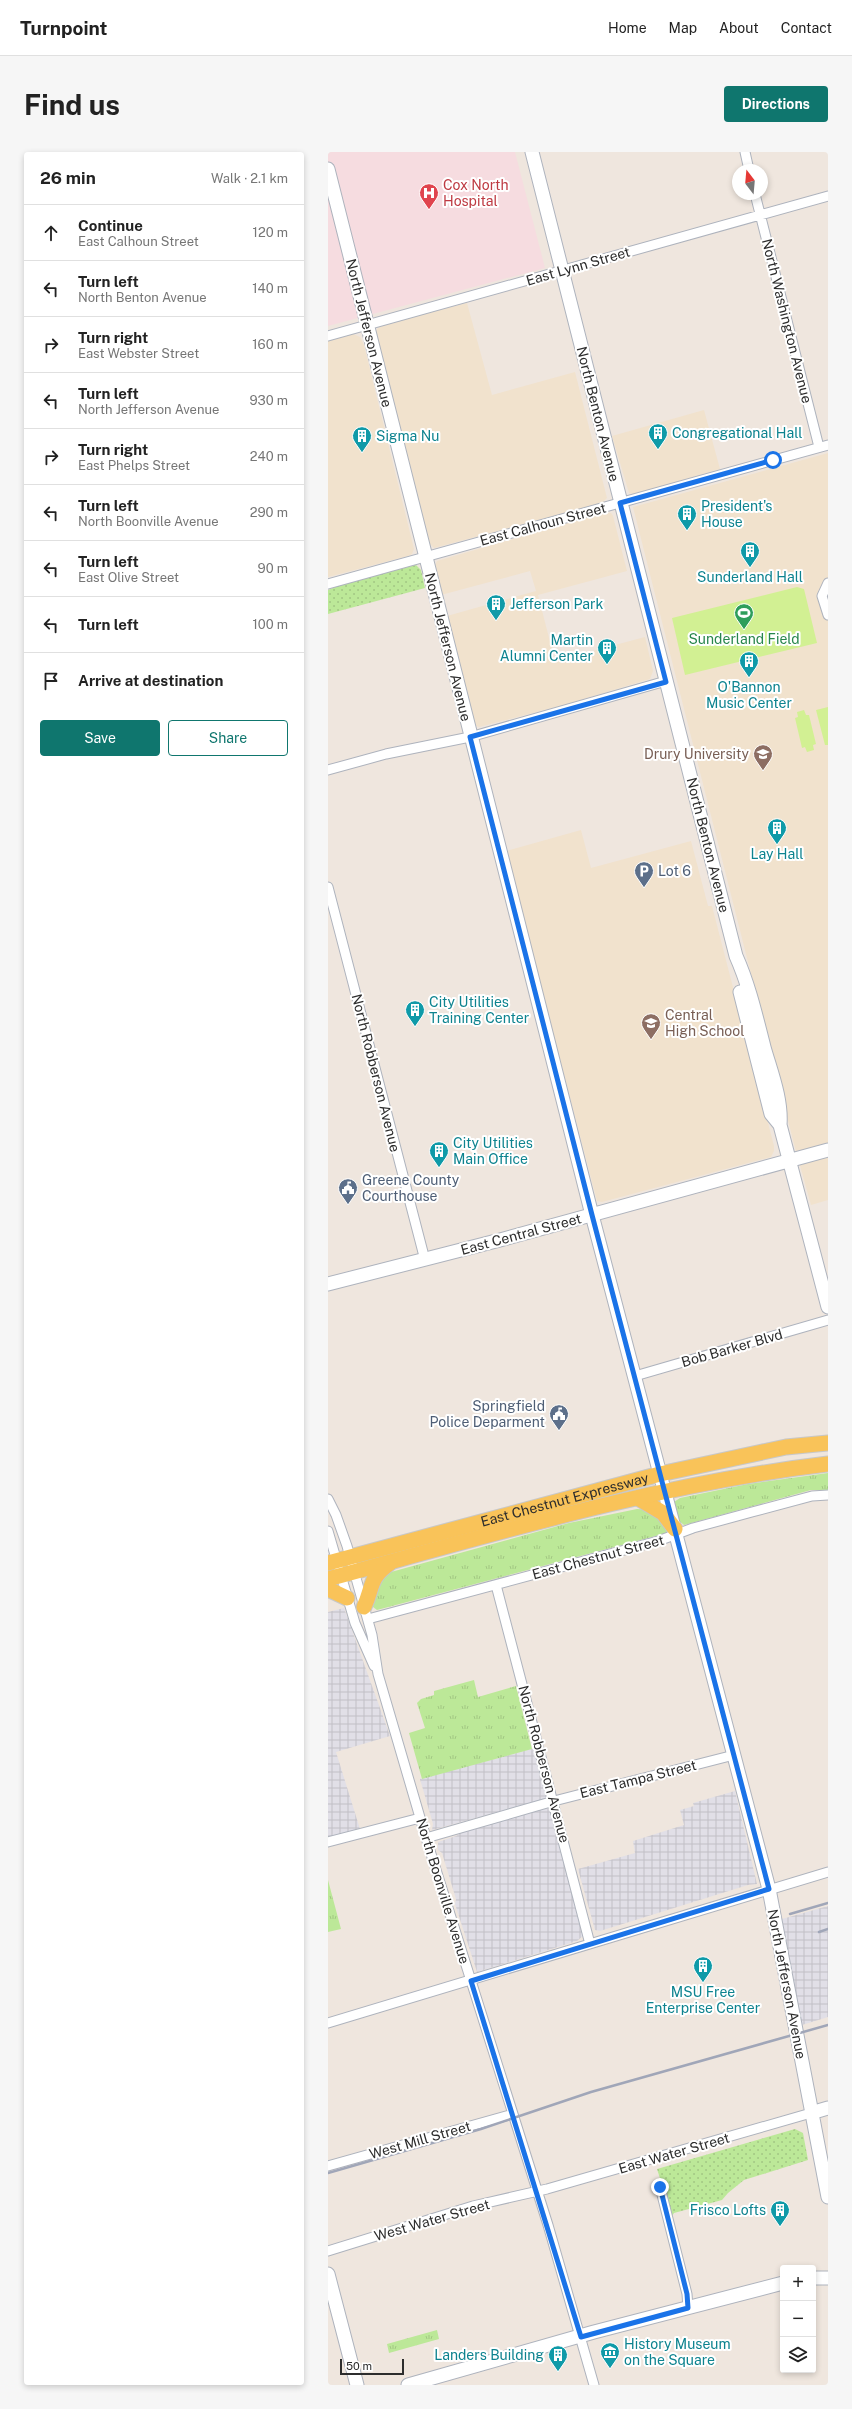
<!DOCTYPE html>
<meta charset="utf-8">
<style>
body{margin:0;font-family:"Public Sans",sans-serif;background:#f6f6f6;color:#222}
.controls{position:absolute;right:12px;bottom:12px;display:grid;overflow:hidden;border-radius:4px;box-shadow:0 2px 6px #0003}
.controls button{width:36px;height:36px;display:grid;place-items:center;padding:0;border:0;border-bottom:1px solid #e0e0e0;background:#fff;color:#222;font:20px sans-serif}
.compass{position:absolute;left:404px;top:12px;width:36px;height:36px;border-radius:50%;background:#fff;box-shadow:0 2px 6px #0003;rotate:344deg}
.scale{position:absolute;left:12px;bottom:10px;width:64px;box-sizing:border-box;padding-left:4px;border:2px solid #2d2d2d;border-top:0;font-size:11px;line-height:14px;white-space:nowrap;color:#2d2d2d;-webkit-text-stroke:3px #fff;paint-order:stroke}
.stop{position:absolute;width:12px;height:12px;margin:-9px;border:3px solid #1a73e8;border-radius:50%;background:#fff}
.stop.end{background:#1a73e8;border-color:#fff;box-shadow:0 1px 4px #0008}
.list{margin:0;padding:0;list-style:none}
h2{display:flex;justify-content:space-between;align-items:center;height:52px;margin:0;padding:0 16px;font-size:17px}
h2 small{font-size:13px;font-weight:400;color:#767676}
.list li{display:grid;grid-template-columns:26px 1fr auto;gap:12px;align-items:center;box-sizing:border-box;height:56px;padding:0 16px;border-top:1px solid #e0e0e0}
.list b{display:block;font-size:15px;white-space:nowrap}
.list p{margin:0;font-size:13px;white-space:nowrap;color:#767676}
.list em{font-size:13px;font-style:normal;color:#767676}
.actions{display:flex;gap:8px;padding:12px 16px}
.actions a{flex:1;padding:9px 0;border:1px solid #0f766e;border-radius:4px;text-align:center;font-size:14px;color:#0f766e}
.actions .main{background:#0f766e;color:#fff}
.icon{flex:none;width:22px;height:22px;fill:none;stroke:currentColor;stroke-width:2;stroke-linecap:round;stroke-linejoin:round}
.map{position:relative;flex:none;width:500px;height:2233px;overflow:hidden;border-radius:4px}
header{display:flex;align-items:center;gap:24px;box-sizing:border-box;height:56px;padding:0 20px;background:#fff;border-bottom:1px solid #e0e0e0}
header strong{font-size:19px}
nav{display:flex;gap:22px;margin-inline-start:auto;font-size:14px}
.intro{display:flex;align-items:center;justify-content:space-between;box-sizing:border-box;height:96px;padding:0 24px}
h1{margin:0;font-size:28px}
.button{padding:10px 18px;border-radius:4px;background:#0f766e;color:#fff;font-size:14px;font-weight:700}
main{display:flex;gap:24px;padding:0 24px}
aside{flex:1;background:#fff;border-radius:4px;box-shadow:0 2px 6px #0003}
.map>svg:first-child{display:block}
</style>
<header>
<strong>Turnpoint</strong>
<nav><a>Home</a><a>Map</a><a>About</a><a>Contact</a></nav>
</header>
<div class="intro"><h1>Find us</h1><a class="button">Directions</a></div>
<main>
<aside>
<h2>26 min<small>Walk · 2.1 km</small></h2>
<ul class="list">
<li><svg class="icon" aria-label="ahead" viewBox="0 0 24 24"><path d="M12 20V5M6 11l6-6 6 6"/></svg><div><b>Continue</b><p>East Calhoun Street</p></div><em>120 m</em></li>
<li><svg class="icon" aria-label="left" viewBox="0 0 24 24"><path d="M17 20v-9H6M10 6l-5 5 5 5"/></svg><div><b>Turn left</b><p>North Benton Avenue</p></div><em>140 m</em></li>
<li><svg class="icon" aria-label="right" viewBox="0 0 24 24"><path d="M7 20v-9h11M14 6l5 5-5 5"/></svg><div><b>Turn right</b><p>East Webster Street</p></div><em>160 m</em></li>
<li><svg class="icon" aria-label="left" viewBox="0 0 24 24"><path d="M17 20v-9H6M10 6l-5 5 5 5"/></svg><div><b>Turn left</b><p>North Jefferson Avenue</p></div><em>930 m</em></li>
<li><svg class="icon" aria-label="right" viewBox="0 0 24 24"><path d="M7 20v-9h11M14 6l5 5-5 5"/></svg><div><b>Turn right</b><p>East Phelps Street</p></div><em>240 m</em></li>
<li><svg class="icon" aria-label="left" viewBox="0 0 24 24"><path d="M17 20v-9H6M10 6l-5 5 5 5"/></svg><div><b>Turn left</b><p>North Boonville Avenue</p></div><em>290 m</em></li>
<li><svg class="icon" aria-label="left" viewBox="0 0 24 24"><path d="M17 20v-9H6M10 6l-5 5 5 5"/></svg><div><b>Turn left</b><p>East Olive Street</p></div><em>90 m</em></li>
<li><svg class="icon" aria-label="left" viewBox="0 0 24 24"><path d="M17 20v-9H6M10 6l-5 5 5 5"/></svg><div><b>Turn left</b></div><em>100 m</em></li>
<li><svg class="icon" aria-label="arrive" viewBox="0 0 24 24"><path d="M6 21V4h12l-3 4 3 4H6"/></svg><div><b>Arrive at destination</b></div></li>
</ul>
<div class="actions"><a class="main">Save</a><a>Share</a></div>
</aside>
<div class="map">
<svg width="500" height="2233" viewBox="0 0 500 2233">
<defs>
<pattern id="industrial-grid" width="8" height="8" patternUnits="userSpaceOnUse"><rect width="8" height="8" fill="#e1dfe7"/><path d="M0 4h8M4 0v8" fill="none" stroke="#c1c0c6"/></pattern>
<pattern id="grass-tufts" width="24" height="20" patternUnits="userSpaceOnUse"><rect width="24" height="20" fill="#bce898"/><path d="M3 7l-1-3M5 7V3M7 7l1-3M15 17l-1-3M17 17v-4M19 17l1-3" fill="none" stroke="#a2c783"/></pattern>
<pattern id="park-dots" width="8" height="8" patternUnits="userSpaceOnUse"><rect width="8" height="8" fill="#bce898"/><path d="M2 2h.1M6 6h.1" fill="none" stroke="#a2c783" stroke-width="1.8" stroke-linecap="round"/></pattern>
</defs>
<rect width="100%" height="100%" fill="#efe6de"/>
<path fill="url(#industrial-grid)" d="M16,1456L62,1584L8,1600L32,1677L0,1685V1460Z
M207,1596L220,1646L104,1678L105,1672L92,1627Z
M407,1639L429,1732L420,1733L272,1779L267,1778L250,1717L307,1701L305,1689L356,1673L352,1658L366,1654L365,1651Z
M221,1656L255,1784L249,1789L149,1820L127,1752L128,1747L114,1701L110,1698V1690L128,1684L139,1677Z
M500,1754V1865L474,1873L454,1767Z"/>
<path fill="#f1e2cd" d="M139,151L164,243L247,220L279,346L274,351L106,396L100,390L48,179L50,176L60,171Z
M25,182L32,185L36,193L86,397L84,402L80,404L0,425V189Z
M376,258L392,317L306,342L301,341L284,284Z
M500,301V1048L483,1053L466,992L305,355Z
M278,360L283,361L285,364L299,419L210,443L227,509L317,485L325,519L322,527L239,552L151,575L148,574L119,464L208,439L202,419L113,443L106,415L109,409Z
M253,678L263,716L363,689L380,754H384L446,994V999L443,1005L274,1050L269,1049L178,699Z"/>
<path fill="#f6dce0" d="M0,0H187L217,116L0,174Z"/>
<path fill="url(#grass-tufts)" d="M500,1321V1338H483L356,1373L351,1369L346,1350L352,1346L420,1332Z
M309,1357C322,1357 338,1366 339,1381L49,1458L45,1455L46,1434L63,1420L241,1371Z
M146,1528L150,1545L188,1534L204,1597L94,1627L81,1581L97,1576L89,1551L93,1547L106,1543V1539Z
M0,1728L13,1777L0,1780Z
M109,2178L111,2187L61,2201L59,2192Z"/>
<path fill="url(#park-dots)" d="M88,413L93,418L97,436L0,462V438L17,431Z
M467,1977L475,1981L480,2008L416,2028L400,2041L394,2048L346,2061L344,2064L329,2017Z"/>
<path fill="#d2f093" d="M469,435L476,437L489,491L357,523L344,466Z
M500,555V593H497L488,558Z
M476,558L478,563H481L488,592L485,593L486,598L479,600L477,595L474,596L467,566L470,565L469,560Z"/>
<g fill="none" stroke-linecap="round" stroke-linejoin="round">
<defs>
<path id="street" d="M417,0L421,18
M427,42L491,295
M0,184L500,44
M500,431L494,444L500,463
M0,432L500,293
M0,618L58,602L142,585L338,529
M0,735L97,1108
M307,1224L500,1168
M0,1347L8,1363L19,1394L44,1483L50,1522L98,1686L220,2073L266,2233
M0,1379L27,1471L46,1514
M168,1433L262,1792
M40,1467L330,1389L365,1376L424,1360L484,1344L500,1343
M98,1686L226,1649L406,1603
M0,1690L92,1666
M0,1871L500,1720
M0,2014L185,1962
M332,2035L359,2142L360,2156
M0,2099L145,2054L219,2037L483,1961"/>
<path id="secondary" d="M204,0L408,804C421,833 428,864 436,895C443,920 454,947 452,973L500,1155
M0,17L264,1063L441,1737L500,2045
M412,840L443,962L452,973
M0,1132L172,1088L500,998
M483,1961L500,1956
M0,2122L29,2233
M485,2126H500
M80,2233L266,2180L455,2131"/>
<g id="primary">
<path d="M310,1346L335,1361L347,1377"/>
<path id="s1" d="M0,1411L332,1322L458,1295L500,1291"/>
<path d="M0,1427C165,1382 330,1332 500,1312"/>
<path d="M0,1437L19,1446"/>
<path d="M36,1455C46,1433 40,1427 62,1411"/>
</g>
</defs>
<use href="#street" stroke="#aeb3bd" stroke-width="11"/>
<use href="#secondary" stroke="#aeb3bd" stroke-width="15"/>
<use href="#primary" stroke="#c8c8c8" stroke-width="17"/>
<use href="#street" stroke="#fff" stroke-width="9"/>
<use href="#secondary" stroke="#fff" stroke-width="13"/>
<use href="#primary" stroke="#f9c359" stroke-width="15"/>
<path stroke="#a0a6b8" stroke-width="2.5" d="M462,1762L500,1751
M491,1780L500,1777
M0,2021L153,1977L263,1940L500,1873"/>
</g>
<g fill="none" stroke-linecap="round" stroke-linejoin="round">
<path stroke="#1a73e8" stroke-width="5" d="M332,2035L359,2142L360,2156L253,2185L143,1829L441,1737L264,1063L142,585L338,530L292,351L445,308"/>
</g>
<defs>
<symbol id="hospital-pin" viewBox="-11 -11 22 30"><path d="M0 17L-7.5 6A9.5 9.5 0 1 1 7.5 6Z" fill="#e0444e" stroke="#fff"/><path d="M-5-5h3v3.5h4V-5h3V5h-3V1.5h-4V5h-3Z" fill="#fff"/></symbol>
<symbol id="building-pin" viewBox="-11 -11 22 30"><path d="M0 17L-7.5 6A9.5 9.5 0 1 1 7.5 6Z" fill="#0f9aa8" stroke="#fff"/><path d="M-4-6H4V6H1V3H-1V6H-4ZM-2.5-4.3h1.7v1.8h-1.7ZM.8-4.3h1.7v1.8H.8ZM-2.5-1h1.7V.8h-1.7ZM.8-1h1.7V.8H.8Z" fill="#fff"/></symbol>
<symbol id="stadium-pin" viewBox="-11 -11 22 30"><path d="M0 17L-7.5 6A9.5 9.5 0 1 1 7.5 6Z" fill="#2e9e5b" stroke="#fff"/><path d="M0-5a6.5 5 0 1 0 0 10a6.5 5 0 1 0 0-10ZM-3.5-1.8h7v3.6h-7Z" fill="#fff"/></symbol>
<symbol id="university-pin" viewBox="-11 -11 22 30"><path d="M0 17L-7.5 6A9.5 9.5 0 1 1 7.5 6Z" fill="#8d6e63" stroke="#fff"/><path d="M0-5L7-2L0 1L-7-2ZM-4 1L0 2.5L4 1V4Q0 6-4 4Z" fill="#fff"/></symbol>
<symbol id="parking-pin" viewBox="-11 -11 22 30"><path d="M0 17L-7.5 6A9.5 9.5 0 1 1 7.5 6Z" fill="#5c6f8a" stroke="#fff"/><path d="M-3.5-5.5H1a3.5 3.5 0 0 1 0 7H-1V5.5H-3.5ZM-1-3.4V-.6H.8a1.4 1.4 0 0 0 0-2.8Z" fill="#fff"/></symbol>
<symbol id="school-pin" viewBox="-11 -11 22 30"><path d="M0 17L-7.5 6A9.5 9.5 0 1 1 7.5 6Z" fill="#8d6e63" stroke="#fff"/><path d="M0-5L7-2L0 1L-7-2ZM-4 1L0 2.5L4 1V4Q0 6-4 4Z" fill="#fff"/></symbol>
<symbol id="civic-pin" viewBox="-11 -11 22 30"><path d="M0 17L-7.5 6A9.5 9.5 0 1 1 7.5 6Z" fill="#5c6f8a" stroke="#fff"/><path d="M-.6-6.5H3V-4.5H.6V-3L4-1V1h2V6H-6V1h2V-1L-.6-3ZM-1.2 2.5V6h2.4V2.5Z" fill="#fff"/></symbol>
<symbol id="museum-pin" viewBox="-11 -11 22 30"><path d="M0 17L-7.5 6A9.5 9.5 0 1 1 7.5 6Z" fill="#0f9aa8" stroke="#fff"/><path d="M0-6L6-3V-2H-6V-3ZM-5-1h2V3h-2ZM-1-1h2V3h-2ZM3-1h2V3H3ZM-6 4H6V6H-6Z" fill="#fff"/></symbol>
</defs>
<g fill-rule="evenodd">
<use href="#hospital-pin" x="90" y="30" width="22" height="30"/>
<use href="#building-pin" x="319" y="270" width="22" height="30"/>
<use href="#building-pin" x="23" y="273" width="22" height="30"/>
<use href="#building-pin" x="348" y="351" width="22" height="30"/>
<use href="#building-pin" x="411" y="388" width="22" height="30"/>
<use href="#building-pin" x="157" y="441" width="22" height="30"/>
<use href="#stadium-pin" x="405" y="450" width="22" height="30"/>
<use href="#building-pin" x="268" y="485" width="22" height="30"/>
<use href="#building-pin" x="410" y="498" width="22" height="30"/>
<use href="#university-pin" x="424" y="591" width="22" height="30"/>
<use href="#building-pin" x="438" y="665" width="22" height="30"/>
<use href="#parking-pin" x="305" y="708" width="22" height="30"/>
<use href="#building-pin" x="76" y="847" width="22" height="30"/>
<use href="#school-pin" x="312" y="860" width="22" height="30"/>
<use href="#building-pin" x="100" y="988" width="22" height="30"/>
<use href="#civic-pin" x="9" y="1025" width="22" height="30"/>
<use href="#civic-pin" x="220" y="1251" width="22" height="30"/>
<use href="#building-pin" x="364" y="1803" width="22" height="30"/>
<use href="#building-pin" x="441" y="2047" width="22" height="30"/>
<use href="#museum-pin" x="271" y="2189" width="22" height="30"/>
<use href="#building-pin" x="219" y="2192" width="22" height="30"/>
</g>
<g text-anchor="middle" stroke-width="4" stroke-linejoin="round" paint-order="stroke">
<g font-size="14" fill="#be3a42" stroke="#fff" text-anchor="start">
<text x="115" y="38">Cox North<tspan x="115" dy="16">Hospital</tspan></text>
</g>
<g font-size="14" fill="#2d2d2d" stroke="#fff">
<text transform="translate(250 114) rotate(-16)" y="5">East Lynn Street</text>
<text transform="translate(459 169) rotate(76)" y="5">North Washington Avenue</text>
<text transform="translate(41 181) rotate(76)" y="5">North Jefferson Avenue</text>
<text transform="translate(270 262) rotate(76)" y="5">North Benton Avenue</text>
<text transform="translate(215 372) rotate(-15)" y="5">East Calhoun Street</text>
<text transform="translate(120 495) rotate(76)" y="5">North Jefferson Avenue</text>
<text transform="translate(380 693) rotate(76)" y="5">North Benton Avenue</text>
<text transform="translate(48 921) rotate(76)" y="5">North Robberson Avenue</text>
<text transform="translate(193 1082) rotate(-15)" y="5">East Central Street</text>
<text transform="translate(404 1196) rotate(-16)" y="5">Bob Barker Blvd</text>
<text dy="5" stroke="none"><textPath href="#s1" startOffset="245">East Chestnut Expressway</textPath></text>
<text transform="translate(270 1405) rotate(-15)" y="5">East Chestnut Street</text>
<text transform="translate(216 1612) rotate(75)" y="5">North Robberson Avenue</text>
<text transform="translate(310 1627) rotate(-14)" y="5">East Tampa Street</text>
<text transform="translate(115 1739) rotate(73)" y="5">North Boonville Avenue</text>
<text transform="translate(459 1832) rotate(79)" y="5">North Jefferson Avenue</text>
<text transform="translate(92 1988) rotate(-16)" y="5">West Mill Street</text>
<text transform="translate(346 2001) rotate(-16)" y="5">East Water Street</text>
<text transform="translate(104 2068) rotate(-16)" y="5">West Water Street</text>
</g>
<g font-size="14" fill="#0d838f" stroke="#fff" text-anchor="start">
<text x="344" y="286">Congregational Hall</text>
<text x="48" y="289">Sigma Nu</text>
<text x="373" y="359">President's<tspan x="373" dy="16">House</tspan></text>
<text x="422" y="430" text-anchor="middle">Sunderland Hall</text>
<text x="182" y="457">Jefferson Park</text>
<text x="265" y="493" text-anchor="end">Martin<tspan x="265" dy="16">Alumni Center</tspan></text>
<text x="421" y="540" text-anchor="middle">O'Bannon<tspan x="421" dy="16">Music Center</tspan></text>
<text x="449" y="707" text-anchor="middle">Lay Hall</text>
<text x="101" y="855">City Utilities<tspan x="101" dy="16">Training Center</tspan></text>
<text x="125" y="996">City Utilities<tspan x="125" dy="16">Main Office</tspan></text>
<text x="375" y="1845" text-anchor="middle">MSU Free<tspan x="375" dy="16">Enterprise Center</tspan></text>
<text x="438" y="2063" text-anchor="end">Frisco Lofts</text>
<text x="296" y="2197">History Museum<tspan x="296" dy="16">on the Square</tspan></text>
<text x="216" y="2208" text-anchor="end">Landers Building</text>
</g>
<g font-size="14" fill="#27864d" stroke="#fff">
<text x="416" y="492">Sunderland Field</text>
</g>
<g font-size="14" fill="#785e54" stroke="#fff" text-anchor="end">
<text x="421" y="607">Drury University</text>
<text x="337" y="868" text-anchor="start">Central<tspan x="337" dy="16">High School</tspan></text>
</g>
<g font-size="14" fill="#4e5e75" stroke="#fff" text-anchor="start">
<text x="330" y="724">Lot 6</text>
<text x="34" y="1033">Greene County<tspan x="34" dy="16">Courthouse</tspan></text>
<text x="217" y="1259" text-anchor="end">Springfield<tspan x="217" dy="16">Police Deparment</tspan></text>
</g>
</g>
</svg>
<div class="controls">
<button>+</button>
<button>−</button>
<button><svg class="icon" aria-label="layers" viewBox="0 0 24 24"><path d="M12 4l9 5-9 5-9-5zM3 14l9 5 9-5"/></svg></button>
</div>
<svg class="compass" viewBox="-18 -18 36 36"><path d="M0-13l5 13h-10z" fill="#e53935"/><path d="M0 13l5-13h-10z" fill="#767676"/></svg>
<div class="scale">50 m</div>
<div class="stop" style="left:445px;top:308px"></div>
<div class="stop end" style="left:332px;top:2035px"></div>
</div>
</main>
